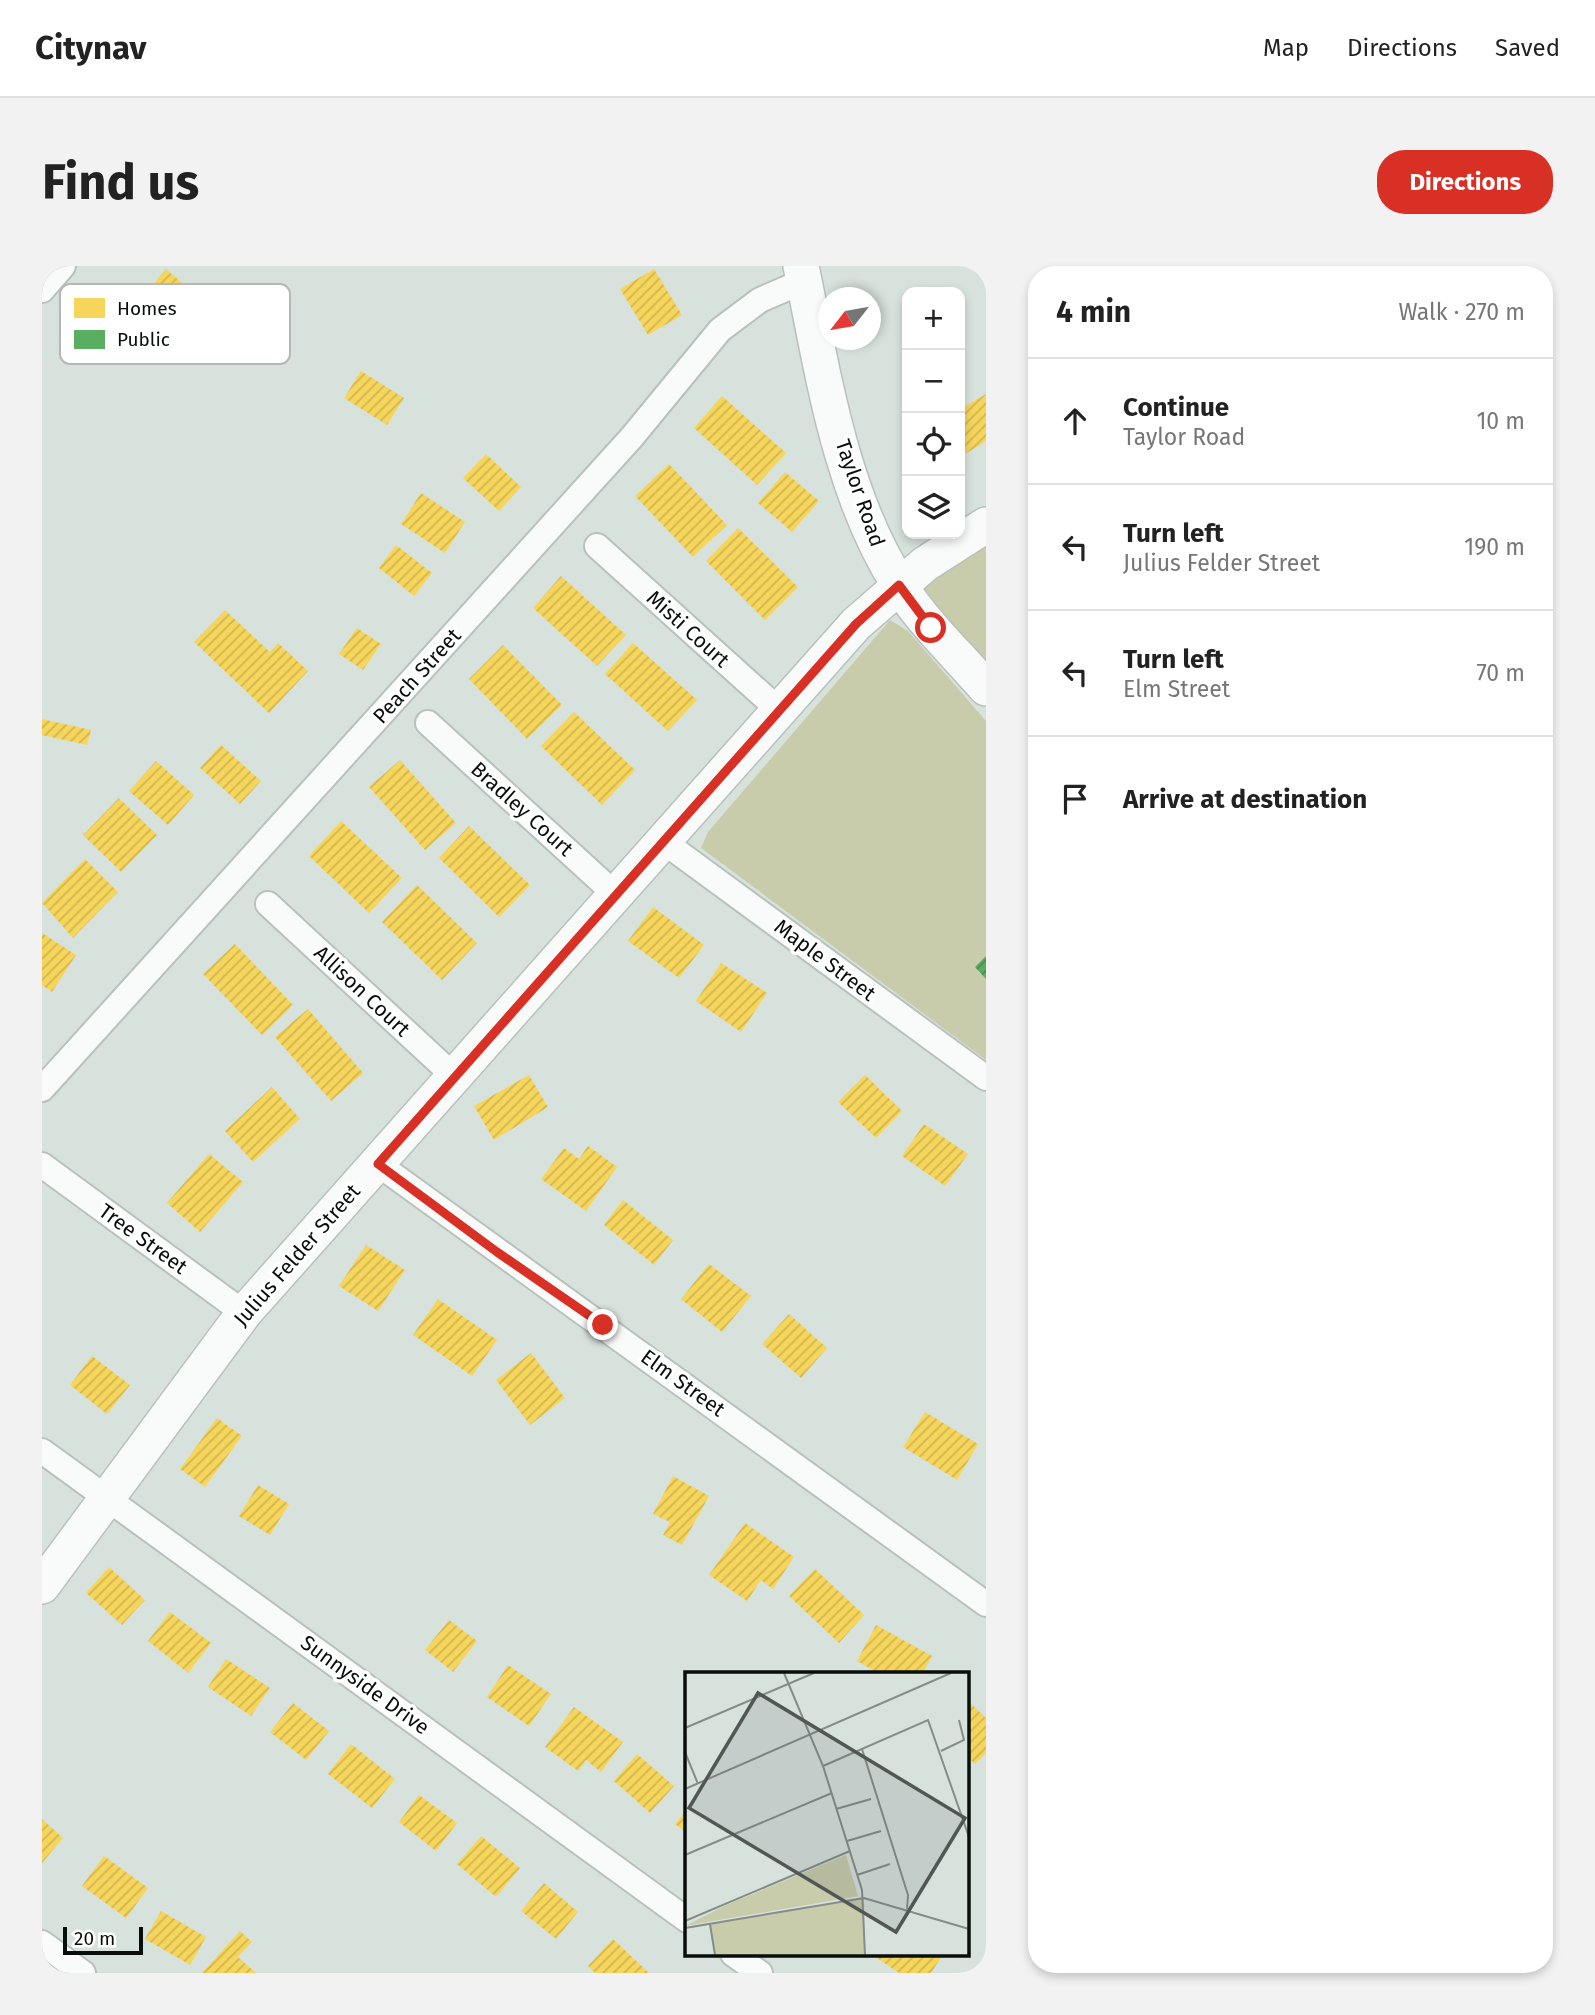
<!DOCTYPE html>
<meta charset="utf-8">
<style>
body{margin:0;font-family:"Fira Sans",sans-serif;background:#f2f2f2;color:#222}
.controls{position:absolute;right:21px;top:21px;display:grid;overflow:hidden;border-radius:14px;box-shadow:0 4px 10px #0003}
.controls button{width:63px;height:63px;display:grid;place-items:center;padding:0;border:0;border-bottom:2px solid #e0e0e0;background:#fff;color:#222;font:35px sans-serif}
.compass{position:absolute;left:776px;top:21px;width:63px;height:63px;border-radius:50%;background:#fff;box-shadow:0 4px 10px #0003;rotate:239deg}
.scale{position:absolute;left:21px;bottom:18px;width:80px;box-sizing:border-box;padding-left:7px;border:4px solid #080e0b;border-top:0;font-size:19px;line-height:24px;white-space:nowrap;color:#080e0b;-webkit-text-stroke:5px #fff;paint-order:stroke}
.stop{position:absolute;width:21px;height:21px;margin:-16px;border:5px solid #d93025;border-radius:50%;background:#fff}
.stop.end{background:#d93025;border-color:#fff;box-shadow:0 2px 7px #0008}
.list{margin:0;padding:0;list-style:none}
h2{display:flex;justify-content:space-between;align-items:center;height:91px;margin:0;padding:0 28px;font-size:30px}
h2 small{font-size:23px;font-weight:400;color:#767676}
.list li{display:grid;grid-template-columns:46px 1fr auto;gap:21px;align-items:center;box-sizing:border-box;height:126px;padding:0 28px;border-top:2px solid #e0e0e0}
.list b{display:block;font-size:26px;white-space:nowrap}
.list p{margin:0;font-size:23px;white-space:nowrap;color:#767676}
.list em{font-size:23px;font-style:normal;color:#767676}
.icon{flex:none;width:38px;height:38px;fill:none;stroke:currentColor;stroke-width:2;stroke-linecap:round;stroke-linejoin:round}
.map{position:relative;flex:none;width:944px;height:1707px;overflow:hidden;border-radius:28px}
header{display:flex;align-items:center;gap:42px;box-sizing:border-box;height:98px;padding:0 35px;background:#fff;border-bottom:2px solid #e0e0e0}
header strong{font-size:33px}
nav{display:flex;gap:38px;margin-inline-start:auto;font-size:24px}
.intro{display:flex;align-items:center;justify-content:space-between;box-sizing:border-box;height:168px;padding:0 42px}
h1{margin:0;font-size:49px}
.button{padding:18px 32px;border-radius:28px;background:#d93025;color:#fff;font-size:24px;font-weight:700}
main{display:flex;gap:42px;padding:0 42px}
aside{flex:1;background:#fff;border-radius:28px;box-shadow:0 4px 10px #0003}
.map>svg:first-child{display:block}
</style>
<header>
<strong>Citynav</strong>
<nav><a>Map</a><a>Directions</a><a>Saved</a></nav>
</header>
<div class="intro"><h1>Find us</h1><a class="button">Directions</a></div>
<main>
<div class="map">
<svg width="944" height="1707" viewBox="0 0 944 1707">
<defs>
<pattern id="homes-hatch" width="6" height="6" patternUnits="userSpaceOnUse" patternTransform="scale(1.75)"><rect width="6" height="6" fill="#f6d55c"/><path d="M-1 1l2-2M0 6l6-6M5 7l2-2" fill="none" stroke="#d1b64f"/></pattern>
<pattern id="public-hatch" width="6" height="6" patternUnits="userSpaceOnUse" patternTransform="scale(1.75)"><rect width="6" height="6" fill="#5aae61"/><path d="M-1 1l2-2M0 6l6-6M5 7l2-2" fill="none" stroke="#488c4e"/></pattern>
</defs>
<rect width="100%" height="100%" fill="#d8e2dd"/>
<path fill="#c8ccab" d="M944,259V422L871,340L883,298Z
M848,354L866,365L944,455V794L659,582L666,566Z"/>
<path fill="url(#homes-hatch)" d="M124,3L158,32L138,56L104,27Z
M612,3L640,49L606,69L578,23Z
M319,105L362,132L345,159L302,132Z
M944,128V175L918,191V143Z
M680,130L744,187L715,219L652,162Z
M444,188L479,221L457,245L421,212Z
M627,198L685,259L651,291L593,230Z
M743,206L777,235L750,266L716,237Z
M379,227L423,256L403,287L359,258Z
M696,262L756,321L723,354L664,295Z
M354,279L390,307L372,330L337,302Z
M519,310L584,369L555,400L491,342Z
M183,344L228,386L236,377L266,405L227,447L152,376Z
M315,362L339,378L321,404L297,388Z
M591,377L655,434L626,465L563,408Z
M461,379L520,439L485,473L427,413Z
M532,446L593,504L560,539L499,480Z
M0,453L49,464L45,479L0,469Z
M179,479L219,515L198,538L158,502Z
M358,494L414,557L383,584L327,521Z
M114,495L152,529L126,559L87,525Z
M77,532L115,569L79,606L41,569Z
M299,555L360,612L327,647L267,590Z
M427,560L488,619L457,651L397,592Z
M43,593L76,626L31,672L0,637Z
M375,619L435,677L400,714L340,656Z
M611,641L662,679L637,712L586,675Z
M0,667L34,689L10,726L0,719Z
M193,678L251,739L220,769L161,708Z
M679,697L725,727L699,766L654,735Z
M266,743L321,807L289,835L233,771Z
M487,809L506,841L452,874L432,840Z
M823,809L860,845L834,872L796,836Z
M230,821L258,853L211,896L183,865Z
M882,858L926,888L903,920L860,890Z
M546,880L575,901L544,945L499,913L522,882L537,893Z
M167,888L201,916L158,966L125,937Z
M581,934L631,974L612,999L562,959Z
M324,979L363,1004L336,1045L297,1020Z
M667,998L709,1030L680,1066L639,1033Z
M396,1033L455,1074L430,1110L371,1069Z
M747,1048L785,1082L759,1112L720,1078Z
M489,1087L523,1132L488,1159L454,1114Z
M50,1090L88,1119L65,1148L28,1119Z
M883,1146L936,1178L915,1214L861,1181Z
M175,1152L200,1170L163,1221L138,1203Z
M631,1210L667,1230L640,1279L621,1269L628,1256L611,1248Z
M216,1219L247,1238L228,1269L197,1250Z
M703,1257L752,1291L731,1323L719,1314L705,1335L667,1309Z
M67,1301L103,1334L80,1359L44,1327Z
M773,1303L822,1349L797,1377L747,1330Z
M128,1346L169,1377L146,1407L106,1375Z
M407,1354L435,1375L411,1406L383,1384Z
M834,1359L890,1390L880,1408H838L815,1395Z
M184,1393L228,1422L209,1450L166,1421Z
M466,1399L509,1428L487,1460L445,1431Z
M925,1434L944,1452V1487L933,1498L925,1490Z
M251,1437L287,1465L264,1494L228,1466Z
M532,1441L581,1476L559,1506L544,1494L536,1505L503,1481Z
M309,1478L353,1513L330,1542L286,1508Z
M595,1488L632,1520L608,1547L572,1515Z
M377,1529L415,1557L394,1585L357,1556Z
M645,1543V1567L633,1558Z
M0,1553L21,1572L0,1597Z
M439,1570L478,1602L454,1631L415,1598Z
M62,1590L106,1622L84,1652L40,1620Z
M502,1617L536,1646L514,1673L479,1645Z
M119,1645L164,1671L148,1699L103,1673Z
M198,1665L210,1676L196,1691L214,1707H160Z
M571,1673L607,1707H553L546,1700Z
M829,1688H897L900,1690L889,1707H857Z"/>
<path fill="url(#public-hatch)" d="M944,690V713L933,701Z"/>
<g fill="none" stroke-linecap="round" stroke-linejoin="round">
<defs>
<path id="street" d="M0,24L21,0
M555,280L738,445
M386,457L574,629
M622,576L944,812
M226,638L414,812
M0,823L590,171L678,64L718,34L762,15
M336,898L944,1338
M0,899L202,1047
M0,1185L645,1654
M0,1677L41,1707
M691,1688L718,1707"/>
<path id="secondary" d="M759,0C781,107 798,227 858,320C882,358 915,388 944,422
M0,1320L202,1047L814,358L883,298L944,259"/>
</defs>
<use href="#street" stroke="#b9c0bd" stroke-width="28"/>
<use href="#secondary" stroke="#b9c0bd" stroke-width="38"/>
<use href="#street" stroke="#f9fbfa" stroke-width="24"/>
<use href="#secondary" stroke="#f9fbfa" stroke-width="35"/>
</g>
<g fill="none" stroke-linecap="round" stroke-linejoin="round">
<path stroke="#d93025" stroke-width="9" d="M561,1059L455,986L336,898L814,358L857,319L889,362"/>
</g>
<g text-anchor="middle" stroke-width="7" stroke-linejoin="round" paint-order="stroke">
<g font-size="21" fill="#080e0b" stroke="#fff">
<text transform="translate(818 227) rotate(71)" y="7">Taylor Road</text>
<text transform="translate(646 363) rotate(42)" y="7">Misti Court</text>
<text transform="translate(375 410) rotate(-48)" y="7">Peach Street</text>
<text transform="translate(480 543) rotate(42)" y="7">Bradley Court</text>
<text transform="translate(783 694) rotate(37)" y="7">Maple Street</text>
<text transform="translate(320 725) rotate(43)" y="7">Allison Court</text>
<text transform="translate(101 973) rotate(36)" y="7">Tree Street</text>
<text transform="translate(255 989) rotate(-49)" y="7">Julius Felder Street</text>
<text transform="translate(641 1117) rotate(36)" y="7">Elm Street</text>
<text transform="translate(323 1419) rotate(36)" y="7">Sunnyside Drive</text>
</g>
</g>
<g transform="translate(643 1406)">
<rect width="284" height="284" fill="#d8e2dd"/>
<path d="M161,183L173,224L0,254L39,234ZM179,226L180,283H30L25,252Z" fill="#c8ccab"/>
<path fill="none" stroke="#858d89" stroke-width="2" d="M99,1L138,94L177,218L180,283M0,56L129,1M177,77L223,223L222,237M256,79L279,68L274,48M0,80L13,112M138,94L243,48L284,165M0,117L266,1M151,137L186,127M162,169L196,159M0,183L147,121M172,203L205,192M0,249L165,179M25,252L30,283M0,256L179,226L284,257"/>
<path fill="#515854" fill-opacity="0.15" stroke="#515854" stroke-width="3.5" d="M73,21L280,146L211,260L4,136Z"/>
<rect width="284" height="284" fill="none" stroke="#080e0b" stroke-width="3.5"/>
</g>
<rect x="18" y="18" width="230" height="80" rx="10" fill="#fff" stroke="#b5b7b6" stroke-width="2"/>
<rect x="32" y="32" width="31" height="20" fill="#f6d55c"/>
<rect x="32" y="64" width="31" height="19" fill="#5aae61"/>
<g font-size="19" fill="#080e0b">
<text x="75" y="49">Homes</text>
<text x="75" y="80">Public</text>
</g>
</svg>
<div class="controls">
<button>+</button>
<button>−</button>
<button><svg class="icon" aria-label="locate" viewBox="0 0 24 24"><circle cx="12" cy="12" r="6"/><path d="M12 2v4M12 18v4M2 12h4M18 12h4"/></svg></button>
<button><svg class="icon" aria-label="layers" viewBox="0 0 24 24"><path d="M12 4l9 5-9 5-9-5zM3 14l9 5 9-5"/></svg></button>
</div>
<svg class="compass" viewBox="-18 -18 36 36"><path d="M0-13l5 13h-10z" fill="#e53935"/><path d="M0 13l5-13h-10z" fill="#767676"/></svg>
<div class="scale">20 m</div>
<div class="stop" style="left:889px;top:362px"></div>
<div class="stop end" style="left:561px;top:1059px"></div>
</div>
<aside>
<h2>4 min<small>Walk · 270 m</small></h2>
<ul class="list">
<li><svg class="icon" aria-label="ahead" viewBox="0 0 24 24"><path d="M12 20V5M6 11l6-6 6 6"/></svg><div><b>Continue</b><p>Taylor Road</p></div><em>10 m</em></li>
<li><svg class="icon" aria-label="left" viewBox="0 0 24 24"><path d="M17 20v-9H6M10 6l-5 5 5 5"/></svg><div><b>Turn left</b><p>Julius Felder Street</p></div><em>190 m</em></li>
<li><svg class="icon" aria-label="left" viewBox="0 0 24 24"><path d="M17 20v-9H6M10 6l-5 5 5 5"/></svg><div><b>Turn left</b><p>Elm Street</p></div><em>70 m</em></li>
<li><svg class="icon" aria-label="arrive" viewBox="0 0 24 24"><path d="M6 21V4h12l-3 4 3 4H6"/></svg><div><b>Arrive at destination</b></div></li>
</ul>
</aside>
</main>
